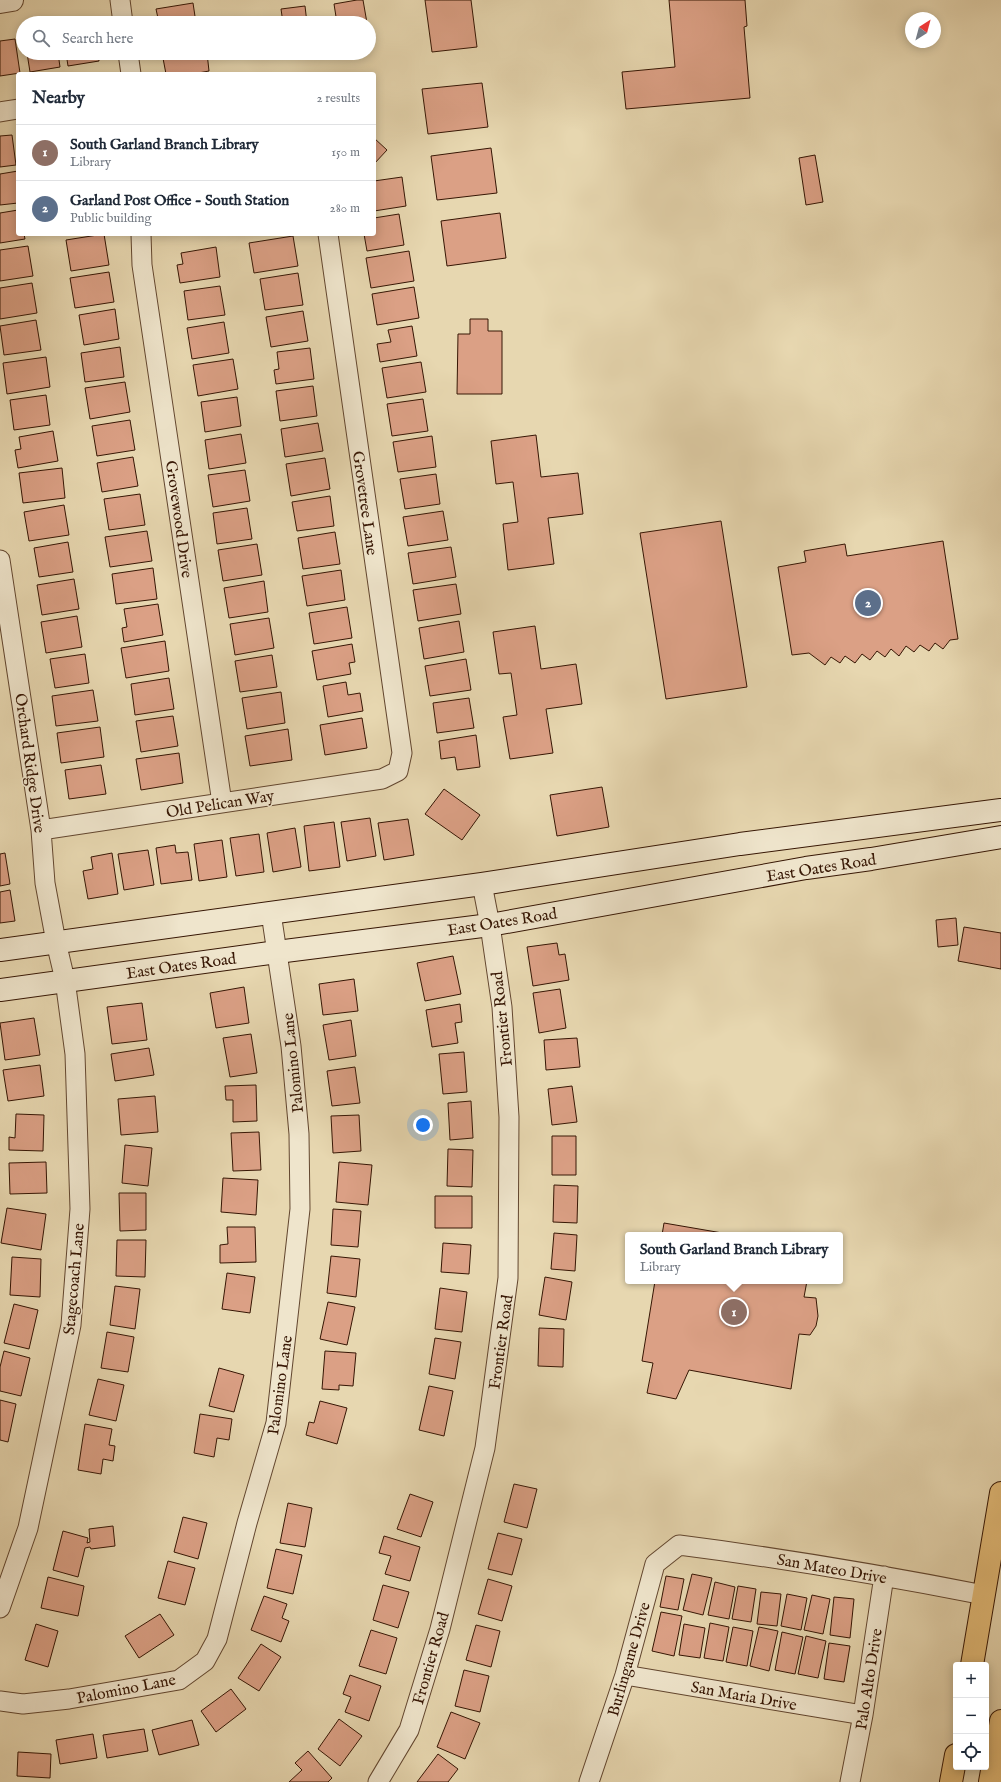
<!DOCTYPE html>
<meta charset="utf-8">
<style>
body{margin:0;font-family:"IM FELL English",serif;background:#f6f6f7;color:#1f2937}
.controls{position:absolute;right:12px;bottom:12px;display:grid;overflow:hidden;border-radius:4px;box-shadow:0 2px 10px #0003}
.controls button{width:36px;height:36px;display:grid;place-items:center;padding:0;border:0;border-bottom:1px solid #e0e1e3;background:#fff;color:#1f2937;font:20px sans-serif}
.compass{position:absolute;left:905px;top:12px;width:36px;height:36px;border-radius:50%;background:#fff;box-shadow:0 2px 10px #0003;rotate:36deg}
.you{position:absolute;left:423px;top:1125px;width:14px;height:14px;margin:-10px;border:3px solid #fff;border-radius:50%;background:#1a73e8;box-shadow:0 0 0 6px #1a73e833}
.badge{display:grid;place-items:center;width:26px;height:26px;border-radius:50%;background:#8f2418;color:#fff;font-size:13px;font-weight:700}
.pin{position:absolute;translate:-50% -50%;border:2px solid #fff;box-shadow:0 1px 4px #0006}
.popup{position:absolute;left:625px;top:1232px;width:218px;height:52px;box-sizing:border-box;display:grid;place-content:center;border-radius:4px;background:#fff;filter:drop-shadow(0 1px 3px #0005);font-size:13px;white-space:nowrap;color:#747a83}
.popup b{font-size:15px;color:#1f2937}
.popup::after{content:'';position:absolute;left:50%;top:100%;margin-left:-8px;border:8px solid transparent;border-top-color:#fff}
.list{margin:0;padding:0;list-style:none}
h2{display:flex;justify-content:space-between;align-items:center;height:52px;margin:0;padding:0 16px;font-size:17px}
h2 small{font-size:13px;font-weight:400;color:#747a83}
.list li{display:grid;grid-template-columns:26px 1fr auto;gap:12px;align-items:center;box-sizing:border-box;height:56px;padding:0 16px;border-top:1px solid #e0e1e3}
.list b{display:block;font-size:15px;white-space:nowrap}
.list p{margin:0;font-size:13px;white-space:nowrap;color:#747a83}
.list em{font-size:13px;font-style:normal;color:#747a83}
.icon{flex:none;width:22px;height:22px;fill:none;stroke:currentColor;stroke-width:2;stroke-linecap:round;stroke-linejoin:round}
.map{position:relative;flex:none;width:1001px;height:1782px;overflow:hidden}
.search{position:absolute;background:#fff;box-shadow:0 2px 10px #0003;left:16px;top:16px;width:360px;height:44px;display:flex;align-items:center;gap:10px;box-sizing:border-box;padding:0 14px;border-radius:22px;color:#747a83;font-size:15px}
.panel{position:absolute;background:#fff;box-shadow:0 2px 10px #0003;left:16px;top:72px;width:360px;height:164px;border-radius:4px}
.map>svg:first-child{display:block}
</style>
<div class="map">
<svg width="1001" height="1782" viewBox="0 0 1001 1782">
<rect width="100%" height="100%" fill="#e7d7b0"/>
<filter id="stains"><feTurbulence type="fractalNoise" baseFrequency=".005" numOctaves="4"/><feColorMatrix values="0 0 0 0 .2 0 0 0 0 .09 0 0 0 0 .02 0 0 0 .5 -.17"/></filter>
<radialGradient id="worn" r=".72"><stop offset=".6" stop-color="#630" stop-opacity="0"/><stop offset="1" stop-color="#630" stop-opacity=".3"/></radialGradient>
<path fill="#dba085" stroke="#361604" d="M357,0H363L367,23H337L334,4Z
M425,0H471L477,47L432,52Z
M669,0H745L747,26L744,27L750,98L626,109L622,72L675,67Z
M193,3L196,23H159L156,9Z
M305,6L307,23H283L281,9Z
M15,39L20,73L0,76V41Z
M27,53H58L60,67L30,72Z
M66,53H98L99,61L68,66Z
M162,53H207L209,71L193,74H166Z
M482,83L488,127L428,134L422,89Z
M12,135L16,165L0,167V136Z
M374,138L387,150L374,164Z
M491,148L497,193L437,200L431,156Z
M815,155L823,202L806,205L799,158Z
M18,171V203L0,205V174Z
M402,177L406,206L374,211V181Z
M18,210V234H24L25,239L0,243V213Z
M500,213L506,258L447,266L441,221Z
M399,214L404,245L367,251L364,234H374V218Z
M104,234L109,265L71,271L66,240Z
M293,236L298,266L254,273L249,243Z
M28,246L33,276L0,281V250Z
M216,247L220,277L180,283L177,265L183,264L181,253Z
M409,251L414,281L371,288L366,258Z
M109,272L114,302L75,308L70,278Z
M298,273L303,305L265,310L260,279Z
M32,283L37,313L0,319V288Z
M220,286L225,315L188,320L184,291Z
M414,287L419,318L377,325L372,294Z
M115,309L119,339L84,345L79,315Z
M303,311L308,341L271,347L266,317Z
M470,319H488V331H502V394H457L458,334H470Z
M36,320L41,350L4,355L0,326Z
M224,322L229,353L192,359L187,328Z
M412,326L417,356L380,362L377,344L391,342L388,330Z
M120,347L124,377L85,382L81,353Z
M310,348L314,379L276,384L274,370L279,369L277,352Z
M46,357L50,387L7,394L3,363Z
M233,359L238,389L198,396L193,365Z
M421,362L426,392L387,398L382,368Z
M125,382L130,412L90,419L85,388Z
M313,386L317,416L280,421L276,391Z
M46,395L50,425L14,430L10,400Z
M237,397L241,426L205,432L201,402Z
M423,399L428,431L392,436L387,404Z
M130,420L135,450L97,456L92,426Z
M318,423L323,451L285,457L281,429Z
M53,431L58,461L18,468L15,450L21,449L19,437Z
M241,434L246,463L209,469L205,440Z
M536,435L541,477L578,473L583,514L548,518L554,564L508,570L503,524L518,522L513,482L496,484L491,441Z
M432,436L436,467L398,472L393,442Z
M133,457L138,486L102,492L97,463Z
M325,458L330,489L291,496L286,464Z
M62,468L65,498L23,503L19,473Z
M245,470L250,501L213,507L208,475Z
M436,474L440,504L405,509L400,479Z
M140,494L145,525L109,530L104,499Z
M330,496L334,526L297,531L292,502Z
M64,505L69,535L29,541L24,512Z
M247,508L252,539L217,544L213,513Z
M443,511L448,540L408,546L403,517Z
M721,521L747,687L666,699L640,533Z
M147,531L152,561L110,567L105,537Z
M335,532L340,564L303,569L298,538Z
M943,541L958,639L950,640L943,649L935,643L929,651L920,645L914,652L906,646L899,656L891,649L885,657L877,651L870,660L862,654L855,663L845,656L840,663L831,657L825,665L809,653L792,655L778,567L806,562L804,551L845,544L847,556Z
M68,542L73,572L39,577L34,548Z
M257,544L262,575L223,581L218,550Z
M451,547L456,577L413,584L408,553Z
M153,568L157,599L116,604L112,574Z
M341,570L345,600L307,606L302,576Z
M74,579L79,609L42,615L37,585Z
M264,581L268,612L229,618L224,588Z
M456,584L461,614L418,621L413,590Z
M158,604L163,635L124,642L122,628L127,627L124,609Z
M347,607L352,638L314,644L309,613Z
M77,616L82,647L46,653L41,622Z
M269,618L274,648L235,655L230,624Z
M459,621L464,652L424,659L419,628Z
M535,626L541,669L576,664L582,704L546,709L553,753L510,759L503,717L517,715L511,673L499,674L493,632Z
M165,641L169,671L126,678L121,648Z
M352,644L355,662L349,663L351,674L317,680L312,651Z
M85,654L89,683L55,688L50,659Z
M272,655L277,687L240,692L235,661Z
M466,659L471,690L430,696L425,666Z
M169,678L174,709L135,715L131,684Z
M346,682L348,695L360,693L363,711L328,717L323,686Z
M93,690L98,721L56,726L52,696Z
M281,692L285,723L247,729L242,698Z
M469,698L474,728L437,733L433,703Z
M173,716L178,746L141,752L136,721Z
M362,718L367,748L325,755L320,725Z
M100,727L104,757L61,763L57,733Z
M288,729L292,760L250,766L245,736Z
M476,735L480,767L457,770L455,757L441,759L439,741Z
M179,753L183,783L141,790L136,759Z
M101,765L106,794L69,799L65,770Z
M602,787L609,827L557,836L550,795Z
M444,789L480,815L462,840L425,814Z
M370,818L376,856L347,861L341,822Z
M408,819L414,855L384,860L378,823Z
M334,822L340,867L309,871L304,826Z
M295,828L301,867L273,872L267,833Z
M259,834L264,872L236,876L230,838Z
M222,840L227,877L199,881L194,844Z
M175,845L176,853L188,852L192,880L161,884L156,848Z
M148,850L154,885L124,890L118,854Z
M5,853L10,884L0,886V854Z
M112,853L118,894L88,899L83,871L93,869L91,857Z
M10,890L15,921L0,923V892Z
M956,918L958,945L938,947L936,920Z
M964,927L1001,933V969L958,961Z
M557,943L559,955L565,954L569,980L533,986L527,947Z
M453,956L461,994L425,1001L417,963Z
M354,979L358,1011L323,1015L319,984Z
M244,987L249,1023L216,1028L210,993Z
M560,989L566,1028L539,1033L533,993Z
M142,1003L147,1040L112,1044L107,1007Z
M460,1004L462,1022L455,1023L458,1043L432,1047L426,1010Z
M34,1018L40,1055L5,1060L0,1023Z
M351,1020L356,1056L329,1060L323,1025Z
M251,1034L257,1073L230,1077L223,1038Z
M577,1038L580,1067L546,1070L544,1040Z
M149,1048L154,1075L115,1081L111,1054Z
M464,1052L467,1092L443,1094L439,1054Z
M40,1065L44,1096L8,1101L3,1070Z
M355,1067L360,1103L332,1106L327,1071Z
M256,1085L257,1121L233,1122V1100H226L225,1086Z
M572,1086L577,1122L552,1125L548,1089Z
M155,1096L158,1132L121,1135L118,1099Z
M471,1101L473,1138L450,1140L448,1103Z
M16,1114L44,1115L43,1151L9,1150V1137L15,1138Z
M359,1115L361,1151L333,1153L331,1116Z
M259,1132L261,1170L233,1171L231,1133Z
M552,1136H576V1175H552Z
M125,1145L152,1148L148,1186L122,1183Z
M448,1149L473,1150L472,1187L447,1186Z
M46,1162L47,1193L10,1194L9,1163Z
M339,1162L372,1165L368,1205L336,1202Z
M223,1178L258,1180L256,1215L221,1212Z
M554,1185L578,1186L577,1223L553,1222Z
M119,1193H146V1230L120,1231Z
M435,1196H472V1228H435Z
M7,1208L46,1214L41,1250L1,1243Z
M333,1209L361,1211L358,1247L331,1245Z
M664,1223L734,1235H662Z
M227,1227H255L256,1262L220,1263V1245L228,1244Z
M554,1233L577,1235L575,1271L551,1269Z
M117,1240H146L145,1277L116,1276Z
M443,1243L471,1245L469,1274L441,1272Z
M331,1256L360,1259L356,1297L327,1293Z
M12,1257L41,1259L40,1297L10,1295Z
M227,1273L255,1277L250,1313L222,1309Z
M545,1277L572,1282L566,1320L539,1315Z
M655,1281H807L804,1297L816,1298L818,1316L816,1326L810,1335L799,1334L791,1389L689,1370L676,1399L647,1393L653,1363L642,1361Z
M115,1286L140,1289L135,1329L110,1325Z
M440,1288L467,1292L462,1332L435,1329Z
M328,1302L355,1307L347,1345L320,1339Z
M14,1304L38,1310L29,1349L4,1343Z
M539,1328L564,1329L563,1367L538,1366Z
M107,1332L134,1337L128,1372L101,1368Z
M435,1338L461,1342L455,1379L429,1374Z
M4,1351L30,1358L21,1396L0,1391V1367Z
M325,1351L356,1353L353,1386L339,1385V1390L322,1389Z
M219,1368L244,1375L234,1412L209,1406Z
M98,1379L124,1385L116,1421L89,1415Z
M429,1386L453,1391L444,1436L419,1430Z
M0,1400L16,1404L8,1442L0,1440Z
M320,1401L347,1408L337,1444L306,1435L309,1422L314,1423Z
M200,1414L232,1419L229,1440L217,1438L214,1457L194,1453Z
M85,1424L112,1429L109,1445L115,1446L113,1461L103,1459L101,1474L78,1470Z
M514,1484L537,1489L527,1528L504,1522Z
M410,1494L433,1502L421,1537L397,1529Z
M288,1503L312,1508L305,1547L280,1543Z
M183,1517L207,1523L198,1559L174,1552Z
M113,1526L115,1546L91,1549L90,1547L85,1548L78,1577L53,1570L63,1531L88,1538L87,1543L90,1542L89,1529Z
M498,1533L522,1539L512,1575L488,1569Z
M384,1536L420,1547L410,1581L385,1574L391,1556L379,1553Z
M276,1549L302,1555L293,1594L267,1588Z
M168,1561L195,1568L185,1605L158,1598Z
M692,1574L712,1578L703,1615L683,1610Z
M666,1576L684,1579L678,1610L660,1607Z
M48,1577L84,1586L78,1616L41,1608Z
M488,1579L512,1586L502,1621L478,1614Z
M715,1582L735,1587L729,1619L708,1615Z
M383,1585L409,1592L398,1628L373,1620Z
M738,1586L756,1589L751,1622L732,1619Z
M761,1592L781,1594L777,1626L757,1624Z
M787,1594L807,1598L801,1630L781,1626Z
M812,1595L830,1599L823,1634L804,1630Z
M264,1596L287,1604L282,1618L289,1621L281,1642L251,1630Z
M834,1597L854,1599L850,1638L830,1635Z
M661,1612L682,1616L674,1656L652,1651Z
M160,1614L174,1635L139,1658L125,1636Z
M710,1623L729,1627L723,1661L704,1658Z
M36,1624L58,1631L48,1667L25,1660Z
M684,1624L705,1628L700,1658L679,1655Z
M476,1625L500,1631L491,1667L466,1660Z
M733,1627L753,1631L747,1666L726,1662Z
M759,1627L778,1631L769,1671L750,1666Z
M371,1630L397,1638L386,1674L359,1666Z
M782,1632L803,1637L795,1674L775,1670Z
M806,1636L826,1641L818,1678L798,1674Z
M829,1643L850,1646L844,1682L824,1679Z
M261,1644L281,1657L259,1691L238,1678Z
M464,1670L489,1676L480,1712L455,1706Z
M350,1675L381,1686L369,1721L345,1712L351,1697L343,1694Z
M231,1689L246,1709L216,1732L201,1711Z
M451,1712L480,1723L465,1759L437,1747Z
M339,1719L362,1736L340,1766L318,1749Z
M192,1720L199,1745L159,1755L152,1730Z
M144,1729L148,1751L107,1758L103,1735Z
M93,1734L97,1758L60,1764L56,1740Z
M308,1751L332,1778L328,1782H289L302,1770L295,1763Z
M18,1752L51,1754L50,1778L17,1776Z
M438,1754L458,1769L448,1782H417Z"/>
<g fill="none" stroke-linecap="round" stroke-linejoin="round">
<defs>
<path id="minor" d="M120,0L123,23
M128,53L131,74
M0,112L18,109
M141,234L142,265L222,803
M0,560L41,830L45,883L56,942L65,980L75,1054L80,1209L71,1325L28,1528L0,1608
M41,830L382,779L398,771L402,753L328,234
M625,1675L863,1715
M0,1701L23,1704L69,1699L179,1680L205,1661L217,1639L247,1523L276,1423L300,1209L299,1134L291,1046L271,913
M378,1782L409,1730L440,1629L485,1448L508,1278L509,1117L502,1007L490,925L482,884
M589,1782L625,1675L655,1564L679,1545C781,1558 882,1575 984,1595
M850,1782L863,1715L884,1576"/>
<path id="tertiary" d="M0,2L12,0"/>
<path id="secondary" d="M0,950L482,884L740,844L1001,810
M0,990L277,952L490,925L806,868L871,859L1001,837"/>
<path id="primary" d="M972,1665L1001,1493
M951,1782L956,1755
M990,1782L1001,1721"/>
</defs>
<use href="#minor" stroke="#62462f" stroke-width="21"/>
<use href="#tertiary" stroke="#62462f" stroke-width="24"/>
<use href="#secondary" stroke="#361604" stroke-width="24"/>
<use href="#primary" stroke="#361604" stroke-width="24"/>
<use href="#minor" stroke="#efe5cc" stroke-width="19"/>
<use href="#tertiary" stroke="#efe5cc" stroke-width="22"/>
<use href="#secondary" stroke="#efe5cc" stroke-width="22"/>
<use href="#primary" stroke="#e4bc78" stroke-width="22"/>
</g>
<g text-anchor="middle" stroke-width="3" stroke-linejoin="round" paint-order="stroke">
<g font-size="16" fill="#361604" stroke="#efe5cc">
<text transform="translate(366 503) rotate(82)" y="6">Grovetree Lane</text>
<text transform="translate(180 519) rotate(82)" y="6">Grovewood Drive</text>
<text transform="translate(31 763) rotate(82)" y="6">Orchard Ridge Drive</text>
<text transform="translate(220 803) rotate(-9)" y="6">Old Pelican Way</text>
<text transform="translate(821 867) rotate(-9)" y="6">East Oates Road</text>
<text transform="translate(502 921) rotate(-9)" y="6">East Oates Road</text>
<text transform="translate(181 965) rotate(-8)" y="6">East Oates Road</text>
<text transform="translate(501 1019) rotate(-96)" y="6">Frontier Road</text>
<text transform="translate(292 1063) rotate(-96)" y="6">Palomino Lane</text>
<text transform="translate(73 1279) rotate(-85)" y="6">Stagecoach Lane</text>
<text transform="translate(500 1342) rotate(-82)" y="6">Frontier Road</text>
<text transform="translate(279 1385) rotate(-82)" y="6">Palomino Lane</text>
<text transform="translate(832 1568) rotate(10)" y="6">San Mateo Drive</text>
<text transform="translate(430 1658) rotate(-74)" y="6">Frontier Road</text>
<text transform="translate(628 1659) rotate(-74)" y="6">Burlingame Drive</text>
<text transform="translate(868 1679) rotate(-81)" y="6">Palo Alto Drive</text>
<text transform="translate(126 1688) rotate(-11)" y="6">Palomino Lane</text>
<text transform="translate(744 1695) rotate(10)" y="6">San Maria Drive</text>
</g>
</g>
<rect width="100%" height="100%" filter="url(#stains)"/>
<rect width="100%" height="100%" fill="url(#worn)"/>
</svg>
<div class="controls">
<button>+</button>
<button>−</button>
<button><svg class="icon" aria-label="locate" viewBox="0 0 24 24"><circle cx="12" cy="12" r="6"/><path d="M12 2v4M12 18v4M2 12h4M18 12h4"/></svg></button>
</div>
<svg class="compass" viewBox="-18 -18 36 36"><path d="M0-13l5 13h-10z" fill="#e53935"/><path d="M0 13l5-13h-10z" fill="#747a83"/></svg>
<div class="you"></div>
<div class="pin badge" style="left:734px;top:1312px;background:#8d6e63">1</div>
<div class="popup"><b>South Garland Branch Library</b>Library</div>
<div class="pin badge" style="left:868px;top:603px;background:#5c6f8a">2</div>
<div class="search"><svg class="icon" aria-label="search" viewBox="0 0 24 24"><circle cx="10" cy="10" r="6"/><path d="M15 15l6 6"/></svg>Search here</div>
<section class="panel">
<h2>Nearby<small>2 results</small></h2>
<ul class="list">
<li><span class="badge" style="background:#8d6e63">1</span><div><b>South Garland Branch Library</b><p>Library</p></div><em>150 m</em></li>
<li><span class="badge" style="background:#5c6f8a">2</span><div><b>Garland Post Office - South Station</b><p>Public building</p></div><em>280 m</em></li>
</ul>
</section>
</div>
